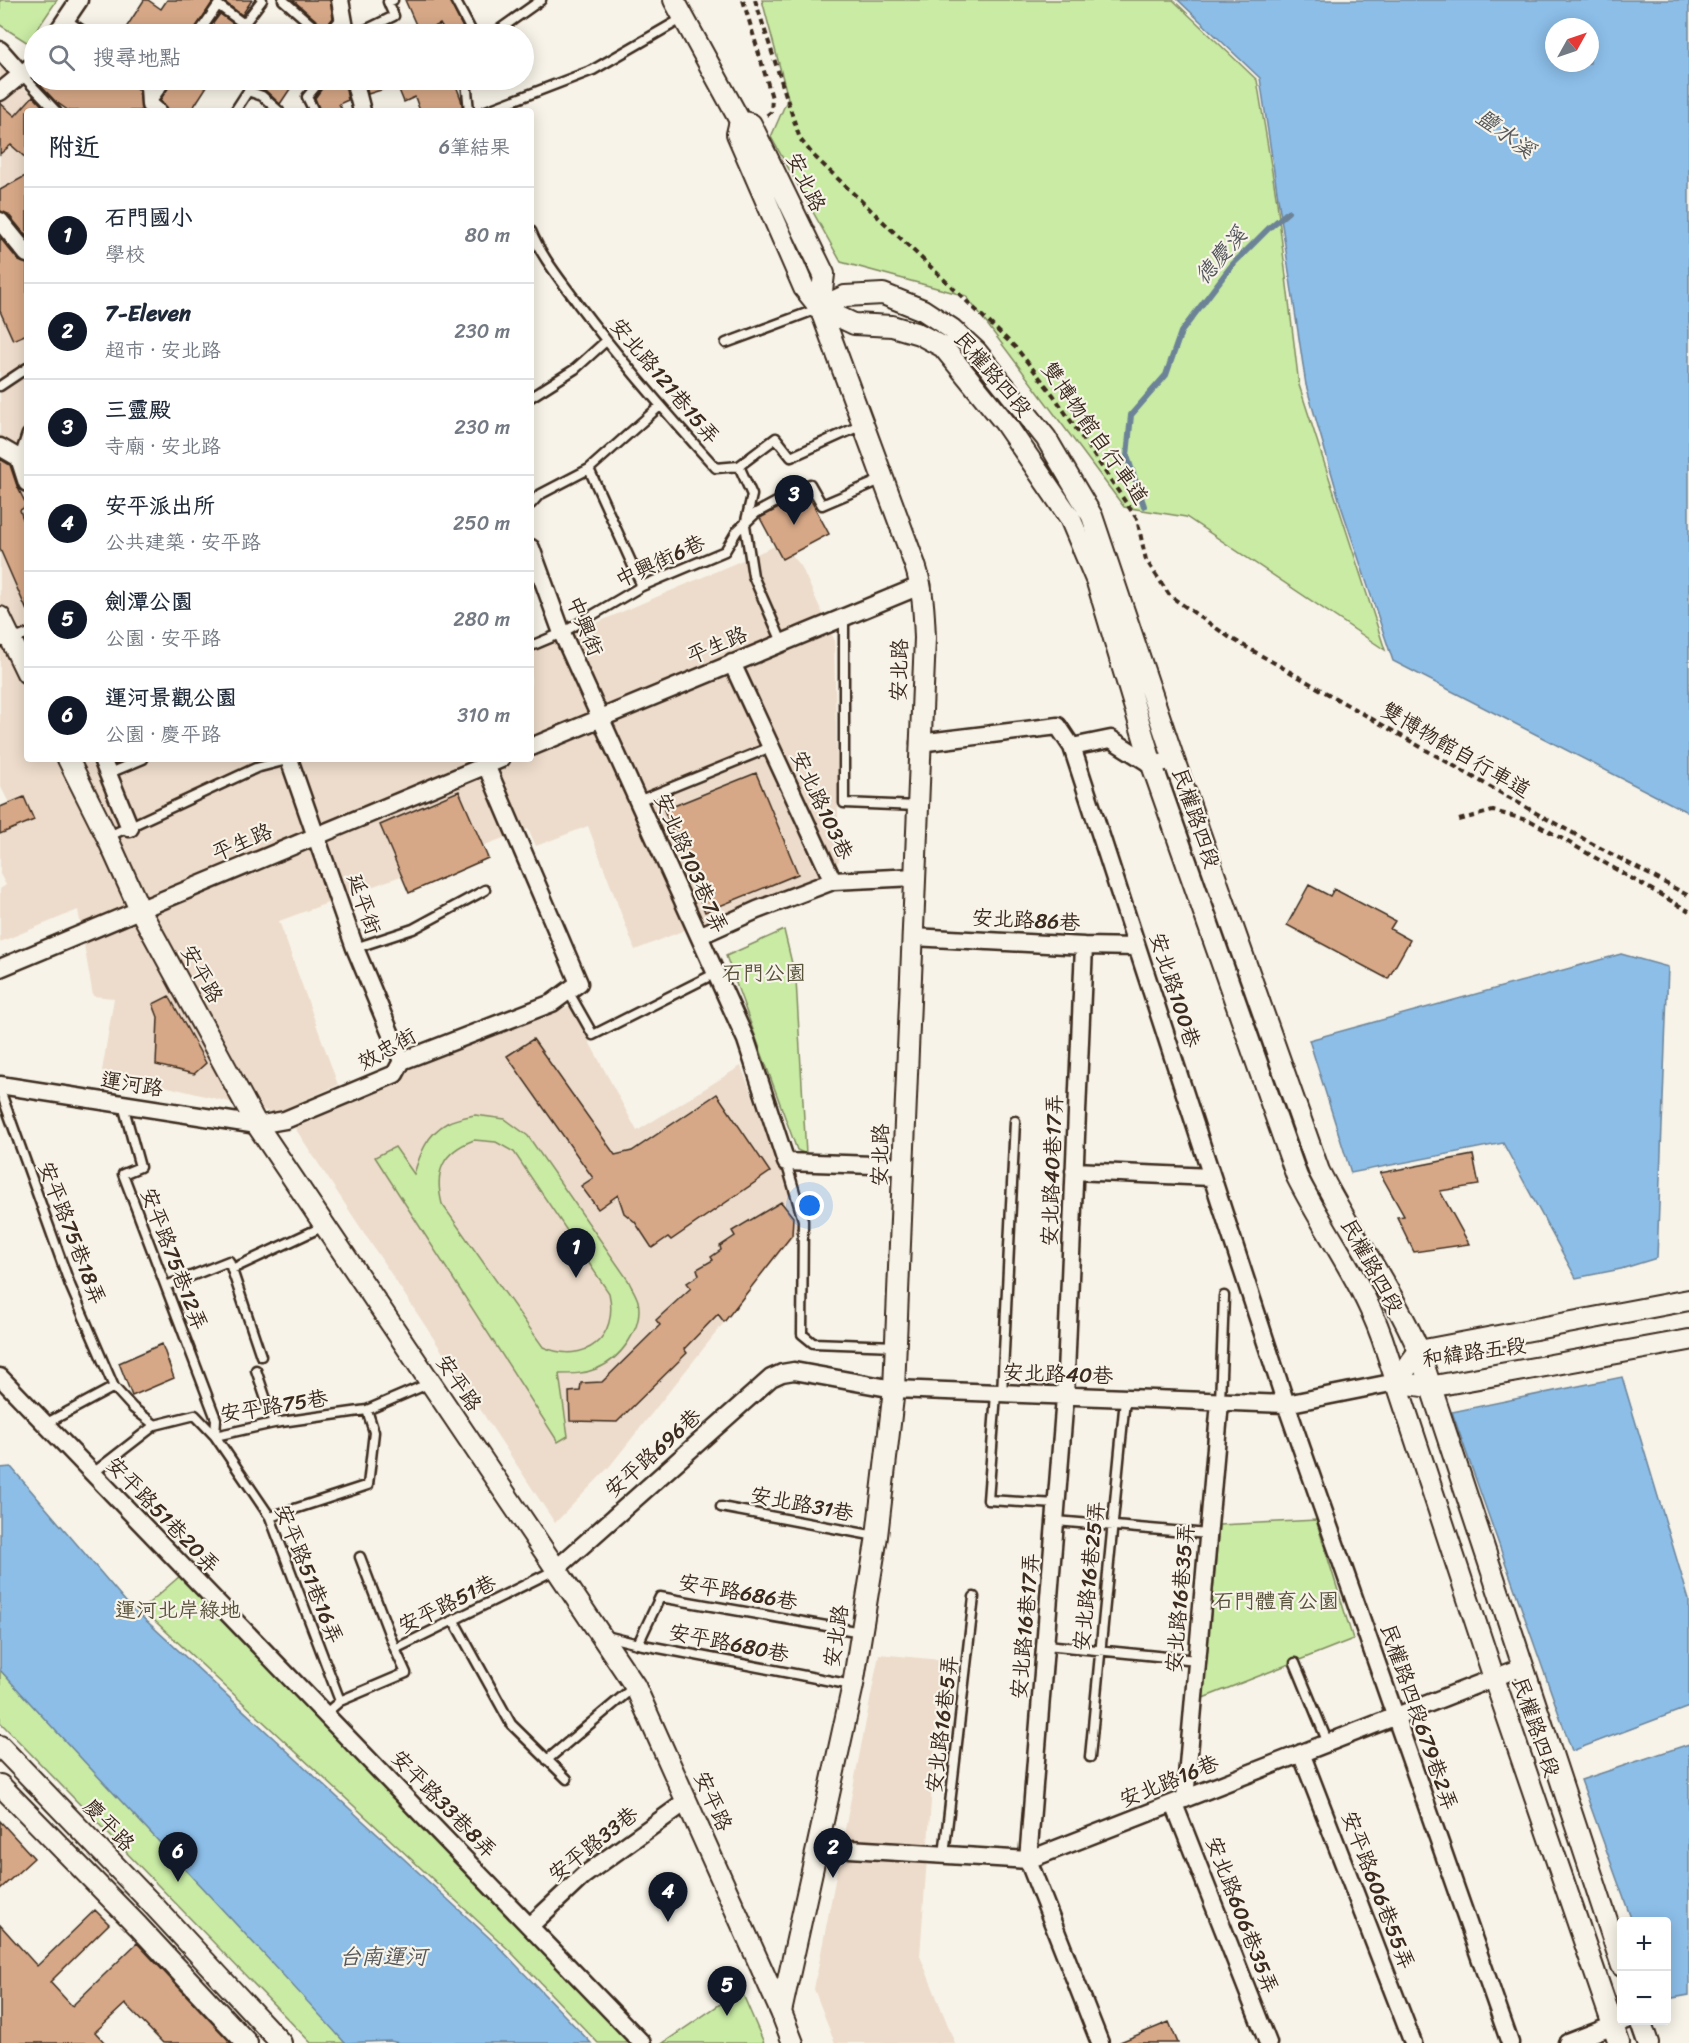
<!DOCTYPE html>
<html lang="zh-TW">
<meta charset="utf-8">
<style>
body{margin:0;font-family:Sriracha,"LXGW WenKai TC",sans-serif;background:#f6f6f7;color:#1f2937}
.controls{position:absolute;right:18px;bottom:18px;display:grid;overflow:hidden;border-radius:6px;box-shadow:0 3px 15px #0003}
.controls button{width:54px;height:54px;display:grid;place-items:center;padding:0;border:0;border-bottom:2px solid #e0e1e3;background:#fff;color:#1f2937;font:30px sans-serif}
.compass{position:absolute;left:1545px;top:18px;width:54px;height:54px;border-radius:50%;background:#fff;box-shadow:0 3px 15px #0003;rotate:50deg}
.you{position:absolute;left:810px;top:1206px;width:21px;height:21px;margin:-15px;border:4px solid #fff;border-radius:50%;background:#1a73e8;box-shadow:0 0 0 9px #1a73e833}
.badge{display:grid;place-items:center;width:39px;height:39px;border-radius:50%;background:#111827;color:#fff;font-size:20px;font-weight:700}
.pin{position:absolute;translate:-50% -50px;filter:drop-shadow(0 2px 3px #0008)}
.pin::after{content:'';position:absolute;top:32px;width:21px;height:18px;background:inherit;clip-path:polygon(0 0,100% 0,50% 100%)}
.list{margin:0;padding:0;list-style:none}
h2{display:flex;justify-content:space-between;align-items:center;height:78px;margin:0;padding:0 24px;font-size:26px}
h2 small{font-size:20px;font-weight:400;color:#747a83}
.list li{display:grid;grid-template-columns:39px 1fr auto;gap:18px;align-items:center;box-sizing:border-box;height:96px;padding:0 24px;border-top:2px solid #e0e1e3}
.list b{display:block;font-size:22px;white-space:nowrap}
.list p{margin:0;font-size:20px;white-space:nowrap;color:#747a83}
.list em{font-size:20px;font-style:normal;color:#747a83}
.icon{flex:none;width:33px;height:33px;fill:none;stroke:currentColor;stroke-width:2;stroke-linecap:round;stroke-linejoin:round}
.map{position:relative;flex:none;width:1689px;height:2043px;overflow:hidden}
.search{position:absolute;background:#fff;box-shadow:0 3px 15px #0003;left:24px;top:24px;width:510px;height:66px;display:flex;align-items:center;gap:15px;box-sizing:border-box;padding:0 21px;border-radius:33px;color:#747a83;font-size:22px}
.panel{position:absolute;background:#fff;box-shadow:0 3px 15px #0003;left:24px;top:108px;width:510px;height:654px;border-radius:6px}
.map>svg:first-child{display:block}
</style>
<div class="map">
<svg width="1689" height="2043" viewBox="0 0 1689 2043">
<rect width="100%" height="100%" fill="#f7f3e8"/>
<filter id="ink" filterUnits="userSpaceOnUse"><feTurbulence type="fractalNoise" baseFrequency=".0167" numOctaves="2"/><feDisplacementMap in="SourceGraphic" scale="12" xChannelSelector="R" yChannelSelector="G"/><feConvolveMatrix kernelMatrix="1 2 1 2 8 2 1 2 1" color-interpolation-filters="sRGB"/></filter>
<g filter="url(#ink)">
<path fill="#eddccb" d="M0,67L30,94L42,80H127L144,92L150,111H27V759H531V651L782,543L801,566L834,639L839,861L824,874L635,950L588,826L536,846L528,829L279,921L338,1085L275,1113L102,1071L114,998L93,996L78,910L0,942V889L6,885L0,874V810L10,805L0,785Z
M570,1006L637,1131L741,1066L794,1204L798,1230L609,1467L555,1523L295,1128L400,1081L409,1069Z
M879,1654L941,1660L920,1956L955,2043H835L814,1989Z"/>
<path fill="#c9eba4" stroke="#828a61" stroke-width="1.5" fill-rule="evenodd" d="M0,0H57L28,43L0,25Z
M762,0H1173L1257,80L1277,202L1299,385L1385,650L1186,517L1124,507L966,296L841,262L771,137L788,98Z
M784,930L796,980L806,1154L797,1150L726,956Z
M475,1115L505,1119L528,1136L628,1280C631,1287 636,1294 638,1301C644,1328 620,1360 596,1369C584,1374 572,1374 559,1374L568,1436L558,1442L375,1157L395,1147L414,1174C420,1154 427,1134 447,1123C455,1119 466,1117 475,1115ZM474,1140L496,1142L514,1152L609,1293C619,1338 585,1365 543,1347L442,1204C434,1172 442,1152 474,1140Z
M1316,1520L1353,1639L1203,1698L1219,1525Z
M180,1576L629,2043H598L509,1950L142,1609Z
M0,1669L351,2043H311L0,1722Z
M741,1990L764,2043H663Z"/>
<path fill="#8cbee8" stroke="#6c8397" stroke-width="1.5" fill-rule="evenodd" d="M1178,0H1689V813L1393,661L1341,506L1306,385L1260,78ZM1554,27H1590V63H1554Z
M1621,954L1668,967L1657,1258L1621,1269L1576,1278L1503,1143L1351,1173L1309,1040Z
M1622,1377L1689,1600V1707L1572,1751L1452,1412Z
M11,1467L126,1602L496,1944L591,2043H399L390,2041L345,2043C232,1917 114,1796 0,1670V1468Z
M1689,1744V1995L1667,1999L1666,1922L1632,1921L1581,1780Z"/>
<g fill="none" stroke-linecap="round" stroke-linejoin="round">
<path stroke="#6c8397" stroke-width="6" d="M1144,506L1127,456L1131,415L1166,375L1181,332L1232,265L1269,228L1288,212"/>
</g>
<path fill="#d6a887" stroke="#3b2a1e" stroke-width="1.5" d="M144,0H148L161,9L167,0H214L192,34H122Z
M222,0H252L242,15Z
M293,0H330L333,18L325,28Z
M405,0H449L466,34H446L440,24L420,34Z
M220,14L241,29L246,30L250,26L259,34H205Z
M46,80H132L133,85L139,91L142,111H69L55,101L41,86Z
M173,80H211L191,111H167V107L160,100Z
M239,80H296L280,104L265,90L247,85Z
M339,80H344L348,100L339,104L343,111H320L315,98L323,87Z
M365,80H454L461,99L463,111H420L415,97L404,102L397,85L368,94Z
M33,96L46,110L27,111V159L11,145L0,154V103L15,116Z
M27,175V237L8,214L0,211V190Z
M0,238L19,261L27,264V334L13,340L0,311Z
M0,459L10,465L17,486L27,506L20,510L27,531V611L0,549Z
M807,493L829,534L782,559L760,518Z
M756,773L798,874L705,912L664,810Z
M459,791L488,858L409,893L380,825Z
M24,797L34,820L0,834V807Z
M1309,885L1330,896L1334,889L1395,921L1390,929L1410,940L1388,979L1287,925Z
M169,996L206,1063L194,1074L156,1065L158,1017L153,1004Z
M533,1039L615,1155L632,1151L717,1094L770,1172L671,1240L668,1237L652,1248L635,1222L624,1213L618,1195L598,1209L581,1186L593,1178L507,1056Z
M1473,1155L1479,1185L1440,1191L1469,1244L1414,1252L1397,1217L1404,1216L1380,1173Z
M781,1202L793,1217L792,1235L724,1322L718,1314L684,1349L687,1353L617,1422L570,1421L569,1392L580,1391L581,1383L602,1382L660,1325L656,1320L691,1288L687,1283L699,1275L697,1269L713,1260L711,1257L721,1250L720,1246L735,1236L732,1231Z
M162,1344L174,1378L132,1396L119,1363Z
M0,1821L34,1858L0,1889Z
M95,1910L109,1924L50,1982L72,2006L137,1943L231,2043H163L125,2004L95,2032L105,2043H0V1925L37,1966Z
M1169,2022L1178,2043H1120V2042Z"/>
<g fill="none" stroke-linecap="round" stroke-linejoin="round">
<defs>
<path id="service" d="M283,0L322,34
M455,0L473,34
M198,34L218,5L244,24L262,0
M328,34L343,16
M357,34L394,16L388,2L393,0
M493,34L541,0
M22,75L56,111
M466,80L469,111
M152,101L167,80
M235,111L248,91L262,96L279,111
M314,111L307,97L321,80
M486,111L593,70L683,18
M531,231C542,258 561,280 578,304C621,361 668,415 716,468L739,466L752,495L745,525L753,576L782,642
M726,343L820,308
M0,386L27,368
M531,397L575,369L606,341
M19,458L27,434
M739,466L776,438L791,457L864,424
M589,469L642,586
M531,504L539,495L589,469L660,406
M844,617V803L917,806
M0,642L12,640L27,634
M531,646L562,633L642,586L725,551L737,531L756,513L810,484L822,505L883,479
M107,774L143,759
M638,801L771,747
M107,837L256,768L291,759
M355,948L413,929L485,890
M568,991L593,1035L716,973
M0,1090L70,1285L114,1387
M123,1105L140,1167L123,1174L216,1419L215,1436L270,1517L340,1701
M786,1162L803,1220L802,1334L813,1343L896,1346
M232,1269L324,1226
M166,1286L229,1261L261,1356
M256,1370L274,1423
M996,1394L988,1500L1057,1504
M1002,1394L1015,1121
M1220,1402L1224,1296
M45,1424L114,1387L133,1408L155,1425L195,1415L215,1436L274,1423L367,1410L430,1383
M92,1474L155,1425
M721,1507L876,1536
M270,1517L368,1485L374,1432L367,1410
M1056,1521L1208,1534
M360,1557L395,1649
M454,1621L511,1724L567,1779
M606,1636L638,1644L852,1685
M638,1644L660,1597L861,1632
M1046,1645L1197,1660
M1295,1663L1328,1743
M325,1714L340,1701L406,1673L395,1649L555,1570
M1090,1757L1125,1399
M547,1760L635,1686
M944,1855L974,1597"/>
<path id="minor" d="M340,0L346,34
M64,23L80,34
M56,34L79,0
M0,50L22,75
M142,80L149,85L150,105L157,111
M354,80L362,111
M0,92L34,64
M0,221L27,254
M0,447L19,458L27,483
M531,548L562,633L746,1040L786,1162L903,1166
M732,663L833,881L915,877
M919,743L1058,726L1072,747L1286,1404L1510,2043
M531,747L922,585
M1072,747L1111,739L1152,765L1174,760
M102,759L130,828
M289,759L355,948L402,1061
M699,936L757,910L833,881
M913,937L1084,946L1137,947
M1084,946L1065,1397L1028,1860L1100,2043
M0,968L501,759
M0,1085L257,1125L285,1120L395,1074L402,1061L552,1003L579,983L486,765V759
M1074,1171L1211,1177
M0,1377L642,2043
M556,1569L771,1378L782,1373L794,1371L894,1389L1286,1404L1396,1382
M1301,1753L1413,2043
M1185,1799L1220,1402
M1174,1804L1268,2043
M817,1847L1028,1860L1522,1667
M530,1926L583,1876L687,1801
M1567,2043L1627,2020"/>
<path id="tertiary" d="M674,0L740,121L737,134L804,288L820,308L915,565C923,589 924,613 925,638L894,1389L877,1536L853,1685L781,2012
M740,121L751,124L824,274L820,308
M820,308L854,324L892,326L919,334L943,347L1005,423L1070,518L1097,582L1152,765L1297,1177C1324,1231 1362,1281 1382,1338L1494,1678L1619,2043
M820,308L845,296L883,294L923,310L952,329L976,351L1046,438L1092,516L1174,760L1319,1171C1350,1233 1392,1288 1419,1351L1622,1966
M0,617L27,673
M68,759L107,837L140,910L257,1125L635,1686L781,2012L793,2043
M1396,1382L1419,1351L1689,1300
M1396,1382L1429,1387L1689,1340
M0,1746L155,1907L281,2043
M0,1785L138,1926L247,2043
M1640,2020L1648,2043"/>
</defs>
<use href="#service" stroke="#3b2a1e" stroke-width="13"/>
<use href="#minor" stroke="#3b2a1e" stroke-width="21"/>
<use href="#tertiary" stroke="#3b2a1e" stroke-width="24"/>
<path stroke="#3b2a1e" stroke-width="4" stroke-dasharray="6 4.5" stroke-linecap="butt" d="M743,0L772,98L771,112L766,116
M755,0L800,139L814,156L1017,349L1054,396L1137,519L1146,560L1170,596L1229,637L1536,813L1689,896
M1459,820L1493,811L1531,821L1689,911"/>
<use href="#service" stroke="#f7f3e8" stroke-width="8"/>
<use href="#minor" stroke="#f7f3e8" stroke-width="16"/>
<use href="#tertiary" stroke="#f7f3e8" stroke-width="20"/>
</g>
</g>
<g text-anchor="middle" stroke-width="4.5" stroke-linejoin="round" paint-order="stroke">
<g font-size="21" fill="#3b2a1e" stroke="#f7f3e8">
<text transform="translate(806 182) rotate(64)" y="7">安北路</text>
<text transform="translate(993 374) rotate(49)" y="7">民權路四段</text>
<text transform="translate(665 381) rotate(50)" y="7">安北路121巷15弄</text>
<text transform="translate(1095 433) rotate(55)" y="7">雙博物館自行車道</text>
<text transform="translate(660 561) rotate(-25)" y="7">中興街6巷</text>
<text transform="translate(585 626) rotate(68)" y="7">中興街</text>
<text transform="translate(717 645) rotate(-23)" y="7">平生路</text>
<text transform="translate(899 670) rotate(-88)" y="7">安北路</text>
<text transform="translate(1456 750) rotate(30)" y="7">雙博物館自行車道</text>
<text transform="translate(822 805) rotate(65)" y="7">安北路103巷</text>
<text transform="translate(1196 818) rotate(71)" y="7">民權路四段</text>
<text transform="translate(242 842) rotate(-23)" y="7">平生路</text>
<text transform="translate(691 863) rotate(66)" y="7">安北路103巷7弄</text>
<text transform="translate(364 904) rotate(71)" y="7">延平街</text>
<text transform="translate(1026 920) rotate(3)" y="7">安北路86巷</text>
<text transform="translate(202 974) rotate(61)" y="7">安平路</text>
<text transform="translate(1175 990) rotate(72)" y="7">安北路100巷</text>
<text transform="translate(387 1049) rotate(-29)" y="7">效忠街</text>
<text transform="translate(132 1084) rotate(9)" y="7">運河路</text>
<text transform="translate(880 1155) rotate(-88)" y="7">安北路</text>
<text transform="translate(1052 1170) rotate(-88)" y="7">安北路40巷17弄</text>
<text transform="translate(72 1233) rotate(69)" y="7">安平路75巷18弄</text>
<text transform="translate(174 1259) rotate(69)" y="7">安平路75巷12弄</text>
<text transform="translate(1372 1266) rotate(61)" y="7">民權路四段</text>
<text transform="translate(1474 1352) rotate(-8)" y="7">和緯路五段</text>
<text transform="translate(1058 1374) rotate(2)" y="7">安北路40巷</text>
<text transform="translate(459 1383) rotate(56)" y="7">安平路</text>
<text transform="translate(274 1406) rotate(-9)" y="7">安平路75巷</text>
<text transform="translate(653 1453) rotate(-42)" y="7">安平路696巷</text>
<text transform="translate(802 1504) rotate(11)" y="7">安北路31巷</text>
<text transform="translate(163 1515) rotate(46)" y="7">安平路51巷20弄</text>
<text transform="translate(309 1574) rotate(68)" y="7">安平路51巷16弄</text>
<text transform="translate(1089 1576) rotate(-84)" y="7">安北路16巷25弄</text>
<text transform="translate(738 1592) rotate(10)" y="7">安平路686巷</text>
<text transform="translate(1180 1598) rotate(-85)" y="7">安北路16巷35弄</text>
<text transform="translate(447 1604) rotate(-26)" y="7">安平路51巷</text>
<text transform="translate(1025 1626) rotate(-85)" y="7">安北路16巷17弄</text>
<text transform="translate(836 1636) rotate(-81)" y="7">安北路</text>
<text transform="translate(729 1643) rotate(11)" y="7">安平路680巷</text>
<text transform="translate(1419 1717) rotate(71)" y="7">民權路四段679巷2弄</text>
<text transform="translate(942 1724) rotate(-83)" y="7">安北路16巷5弄</text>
<text transform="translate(1536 1727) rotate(71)" y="7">民權路四段</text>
<text transform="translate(1169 1781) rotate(-22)" y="7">安北路16巷</text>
<text transform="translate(713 1801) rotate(66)" y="7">安平路</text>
<text transform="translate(444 1804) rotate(46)" y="7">安平路33巷8弄</text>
<text transform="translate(109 1825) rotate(46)" y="7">慶平路</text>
<text transform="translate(593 1844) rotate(-38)" y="7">安平路33巷</text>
<text transform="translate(1378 1890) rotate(69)" y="7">安平路606巷55弄</text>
<text transform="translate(1242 1915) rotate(69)" y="7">安北路606巷35弄</text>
</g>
<g font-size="21" fill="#575139" stroke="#f7f3e8">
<text x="764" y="980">石門公園</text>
<text x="1276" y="1608">石門體育公園</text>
<text x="178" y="1617">運河北岸綠地</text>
</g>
<g font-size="22" font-style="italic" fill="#53565b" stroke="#f7f3e8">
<text transform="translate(1506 133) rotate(36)" y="8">鹽水溪</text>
<text transform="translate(1220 255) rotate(-49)" y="8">德慶溪</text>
<text x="383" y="1964">台南運河</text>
</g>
</g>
</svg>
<div class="controls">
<button>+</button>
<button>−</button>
</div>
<svg class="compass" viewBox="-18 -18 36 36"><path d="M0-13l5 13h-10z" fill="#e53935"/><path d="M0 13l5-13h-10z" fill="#747a83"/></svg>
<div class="you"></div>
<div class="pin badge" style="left:576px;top:1278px">1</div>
<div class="pin badge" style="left:833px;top:1878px">2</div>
<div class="pin badge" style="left:794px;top:525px">3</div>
<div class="pin badge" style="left:668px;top:1922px">4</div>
<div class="pin badge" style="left:727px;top:2016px">5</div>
<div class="pin badge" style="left:178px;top:1882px">6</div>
<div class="search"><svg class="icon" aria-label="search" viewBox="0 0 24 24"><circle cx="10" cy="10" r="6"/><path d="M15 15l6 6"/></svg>搜尋地點</div>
<section class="panel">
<h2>附近<small>6筆結果</small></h2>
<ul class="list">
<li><span class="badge">1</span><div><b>石門國小</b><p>學校</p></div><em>80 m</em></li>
<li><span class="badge">2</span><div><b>7-Eleven</b><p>超市 · 安北路</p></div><em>230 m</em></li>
<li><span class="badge">3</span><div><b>三靈殿</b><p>寺廟 · 安北路</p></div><em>230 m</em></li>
<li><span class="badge">4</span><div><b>安平派出所</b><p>公共建築 · 安平路</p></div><em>250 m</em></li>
<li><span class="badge">5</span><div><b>劍潭公園</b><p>公園 · 安平路</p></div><em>280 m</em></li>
<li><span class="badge">6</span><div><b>運河景觀公園</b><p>公園 · 慶平路</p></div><em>310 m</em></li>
</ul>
</section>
</div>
